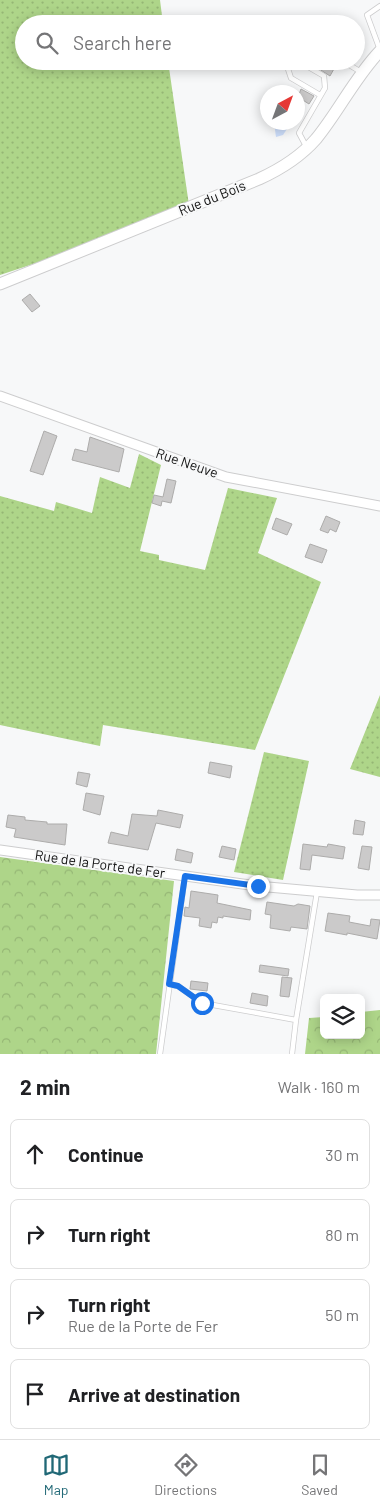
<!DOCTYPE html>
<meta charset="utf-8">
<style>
body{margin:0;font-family:Barlow,sans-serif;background:#f6f6f6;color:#202124}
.controls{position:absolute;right:15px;bottom:15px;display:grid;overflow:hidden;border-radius:8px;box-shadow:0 2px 12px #0003}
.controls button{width:45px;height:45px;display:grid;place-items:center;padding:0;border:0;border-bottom:1px solid #e0e0e0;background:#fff;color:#202124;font:25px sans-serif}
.compass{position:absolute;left:260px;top:85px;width:45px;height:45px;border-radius:50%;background:#fff;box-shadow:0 2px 12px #0003;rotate:41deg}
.stop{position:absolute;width:15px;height:15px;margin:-11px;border:4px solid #1a73e8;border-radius:50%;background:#fff}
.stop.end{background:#1a73e8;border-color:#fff;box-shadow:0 1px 5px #0008}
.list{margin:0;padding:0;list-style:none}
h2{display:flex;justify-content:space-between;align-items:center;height:65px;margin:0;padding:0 20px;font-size:21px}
h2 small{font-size:16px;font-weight:400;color:#757577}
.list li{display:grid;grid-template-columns:32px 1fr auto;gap:15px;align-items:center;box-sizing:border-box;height:70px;margin:0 10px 10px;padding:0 10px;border:1px solid #e0e0e0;border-radius:8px}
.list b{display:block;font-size:19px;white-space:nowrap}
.list p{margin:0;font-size:16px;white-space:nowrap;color:#757577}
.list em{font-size:16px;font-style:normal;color:#757577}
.icon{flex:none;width:28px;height:28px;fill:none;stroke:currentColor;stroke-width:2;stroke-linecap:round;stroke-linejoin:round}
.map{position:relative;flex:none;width:380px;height:1054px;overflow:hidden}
.search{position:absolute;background:#fff;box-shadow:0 2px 12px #0003;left:15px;right:15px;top:15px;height:55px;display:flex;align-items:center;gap:12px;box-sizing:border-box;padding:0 18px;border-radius:28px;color:#757577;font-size:19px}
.sheet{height:385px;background:#fff}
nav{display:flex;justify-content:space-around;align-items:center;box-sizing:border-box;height:70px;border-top:1px solid #e0e0e0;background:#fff;font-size:14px;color:#757577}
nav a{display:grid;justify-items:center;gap:2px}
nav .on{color:#206876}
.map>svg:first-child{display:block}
</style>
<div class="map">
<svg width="380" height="1054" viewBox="0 0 380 1054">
<defs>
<pattern id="grass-dots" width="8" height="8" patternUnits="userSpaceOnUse" patternTransform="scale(1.25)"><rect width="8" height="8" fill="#aed589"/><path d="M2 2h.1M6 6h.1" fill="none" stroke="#95b675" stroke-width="1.8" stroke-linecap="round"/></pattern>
<pattern id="forest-crowns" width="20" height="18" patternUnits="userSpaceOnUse" patternTransform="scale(1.25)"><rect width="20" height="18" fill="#aed589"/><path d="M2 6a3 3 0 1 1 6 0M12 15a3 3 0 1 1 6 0" fill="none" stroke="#95b675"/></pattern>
</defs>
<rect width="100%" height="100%" fill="#f7f8f9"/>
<path fill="url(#grass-dots)" d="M0,0H160L163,24H24V61H168L190,212L0,275Z
M139,454L161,465L140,551L159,555V560L205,570L228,488L277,498L258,553L321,582L255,750L103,725L100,746L0,725V496L54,511L56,502L92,513L100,477L130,488Z
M380,695V777L350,769Z
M264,752L309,761L283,880L234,872Z"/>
<path fill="url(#forest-crowns)" d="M0,857L174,881L156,1054H0Z
M380,1010V1054H305L309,1018L324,1017V1035H361V1012Z"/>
<path fill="#ccddfa" d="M274,123V122L291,123L283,135L276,137Z"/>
<path fill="#cbcaca" stroke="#adacab" d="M307,61H325L335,67L330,76Z
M301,89L314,96L309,104L298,97Z
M30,294L40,306L32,312L22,300Z
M44,431L57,436L43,475L30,471Z
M90,437L124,449L119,472L72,460L75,449L87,452Z
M167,479L176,481L171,503L162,501L161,506L152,503L154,495L163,497Z
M326,516L340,522L336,532L330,529L328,533L320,530Z
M276,518L292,524L287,535L272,529Z
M310,544L327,550L322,563L305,557Z
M210,762L232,766L230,778L208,773Z
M78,772L90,774L87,787L76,784Z
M86,793L104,796L100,815L83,810Z
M158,810L183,815L180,828L156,823L148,850L108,843L111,832L128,836L132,814L157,816Z
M8,815L25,817V820L47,822V824H67L65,845L14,837L16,829L6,827Z
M355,820L365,822L363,835L353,834Z
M303,844L327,847L328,844L345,847L343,859L312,855L310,870L300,869Z
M222,846L236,849L234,860L219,857Z
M362,846L372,847L369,870L358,868Z
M177,849L193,853L191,863L175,860Z
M191,891L218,895L217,903L251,910L250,920L223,916V918L218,917L217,923L212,922L211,928L199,926L200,918L184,916L185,907L189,908Z
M267,902L294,906L298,904L310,906L307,929L291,927L290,931L270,928L271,915L265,914Z
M328,913L350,916L349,922L370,926L371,919L380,920L377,939L347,933V935L325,931Z
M260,965L289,969L288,976L259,972Z
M282,977L292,978L289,997L280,996Z
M191,981L208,983L207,991L190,989Z
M252,993L268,996L267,1006L250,1003Z"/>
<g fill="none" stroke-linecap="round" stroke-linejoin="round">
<defs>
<path id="service" d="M380,6L367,15L380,50
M289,61L287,66L291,78L320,95
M298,61L324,76L325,88L299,133L306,146
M338,61L346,63L361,72
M169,984L178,986L202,1003L296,1020L317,892
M160,1054L185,876
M292,1054L296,1020"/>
<path id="minor" d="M0,396L226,477L380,506
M0,850L257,886L357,895H380"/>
<path id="tertiary" d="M0,284L259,179C281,169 301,156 316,139C339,111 355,77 380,51"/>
</defs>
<use href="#service" stroke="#cdcdce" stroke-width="6"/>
<use href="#minor" stroke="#cdcdce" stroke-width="11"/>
<use href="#tertiary" stroke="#cdcdce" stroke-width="13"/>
<use href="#service" stroke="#fff" stroke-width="4.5"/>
<use href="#minor" stroke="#fff" stroke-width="9"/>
<use href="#tertiary" stroke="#fff" stroke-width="11"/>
</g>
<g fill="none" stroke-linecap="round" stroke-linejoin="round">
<path stroke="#1a73e8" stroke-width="6" d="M202,1003L178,986L169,984L185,876L258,886"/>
</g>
<g text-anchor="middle" stroke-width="4" stroke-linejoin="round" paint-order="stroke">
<g font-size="14" fill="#101010" stroke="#f7f8f9">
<text transform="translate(212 198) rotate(-22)" y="5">Rue du Bois</text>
<text transform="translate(187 463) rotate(19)" y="5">Rue Neuve</text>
<text transform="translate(100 864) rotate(8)" y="5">Rue de la Porte de Fer</text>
</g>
</g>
</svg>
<div class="controls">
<button><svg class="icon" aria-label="layers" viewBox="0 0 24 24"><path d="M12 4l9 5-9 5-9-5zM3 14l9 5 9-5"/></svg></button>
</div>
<svg class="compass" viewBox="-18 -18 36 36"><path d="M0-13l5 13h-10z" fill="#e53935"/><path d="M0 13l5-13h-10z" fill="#757577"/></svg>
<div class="stop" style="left:202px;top:1003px"></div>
<div class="stop end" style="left:258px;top:886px"></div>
<div class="search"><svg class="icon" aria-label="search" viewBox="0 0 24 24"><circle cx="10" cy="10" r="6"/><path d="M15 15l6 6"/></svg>Search here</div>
</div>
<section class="sheet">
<h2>2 min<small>Walk · 160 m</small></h2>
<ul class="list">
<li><svg class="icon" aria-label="ahead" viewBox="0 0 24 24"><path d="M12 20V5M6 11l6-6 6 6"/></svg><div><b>Continue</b></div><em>30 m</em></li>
<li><svg class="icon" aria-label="right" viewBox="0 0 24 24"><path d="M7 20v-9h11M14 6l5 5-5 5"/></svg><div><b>Turn right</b></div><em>80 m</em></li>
<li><svg class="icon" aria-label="right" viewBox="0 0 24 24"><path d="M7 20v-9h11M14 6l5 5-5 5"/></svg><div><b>Turn right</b><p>Rue de la Porte de Fer</p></div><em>50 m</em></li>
<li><svg class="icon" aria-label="arrive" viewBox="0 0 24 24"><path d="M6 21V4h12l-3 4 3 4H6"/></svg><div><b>Arrive at destination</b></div></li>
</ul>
</section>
<nav>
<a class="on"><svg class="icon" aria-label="map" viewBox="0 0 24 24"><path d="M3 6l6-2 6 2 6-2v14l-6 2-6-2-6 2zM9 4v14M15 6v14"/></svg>Map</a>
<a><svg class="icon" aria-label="directions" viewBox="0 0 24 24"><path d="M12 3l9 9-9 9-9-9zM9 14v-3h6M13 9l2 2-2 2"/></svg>Directions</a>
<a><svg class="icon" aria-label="saved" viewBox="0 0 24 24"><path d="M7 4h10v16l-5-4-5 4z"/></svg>Saved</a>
</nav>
